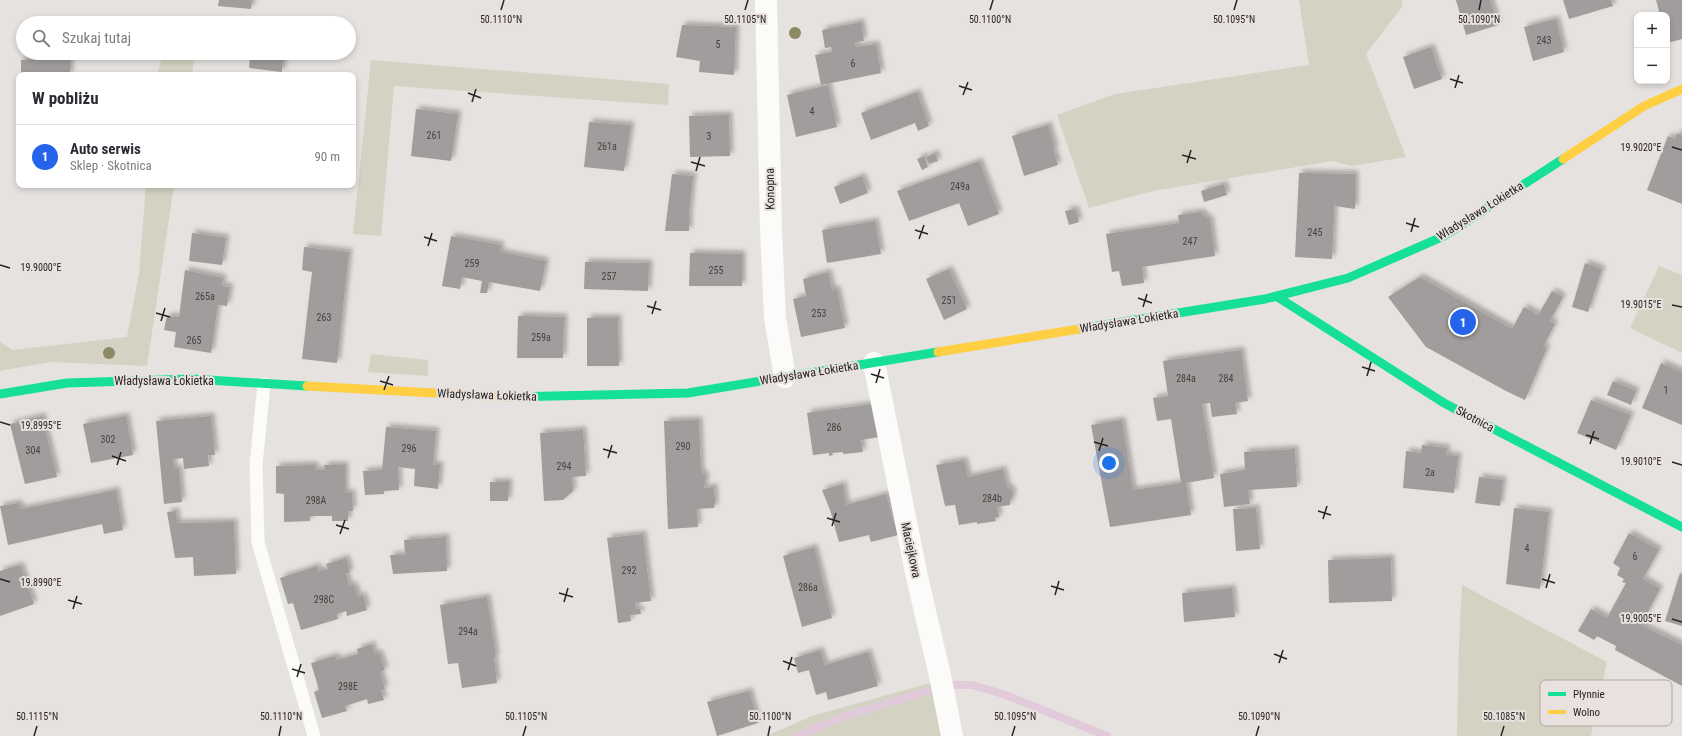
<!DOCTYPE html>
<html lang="pl">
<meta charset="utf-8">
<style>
body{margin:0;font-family:"Roboto Condensed",sans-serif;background:#f2f2f3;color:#2b2b33}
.controls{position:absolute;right:12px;top:12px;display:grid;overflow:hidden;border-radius:8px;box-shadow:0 2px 6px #0003}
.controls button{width:36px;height:36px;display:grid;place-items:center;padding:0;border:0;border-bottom:1px solid #e1e1e2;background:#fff;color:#2b2b33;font:20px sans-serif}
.you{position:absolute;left:1109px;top:463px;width:14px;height:14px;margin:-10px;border:3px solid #fff;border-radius:50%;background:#1a73e8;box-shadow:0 0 0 6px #1a73e833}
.badge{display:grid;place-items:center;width:26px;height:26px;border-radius:50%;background:#2563eb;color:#fff;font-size:13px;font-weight:700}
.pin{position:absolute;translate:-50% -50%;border:2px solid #fff;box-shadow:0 1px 4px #0006}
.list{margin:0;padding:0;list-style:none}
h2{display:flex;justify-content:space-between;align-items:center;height:52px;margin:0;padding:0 16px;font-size:17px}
h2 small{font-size:13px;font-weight:400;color:#7c7c81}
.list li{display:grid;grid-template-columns:26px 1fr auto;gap:12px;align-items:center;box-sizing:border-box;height:64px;padding:0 16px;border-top:1px solid #e1e1e2}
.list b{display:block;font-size:15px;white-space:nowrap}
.list p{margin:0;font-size:13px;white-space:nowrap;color:#7c7c81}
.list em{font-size:13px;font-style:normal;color:#7c7c81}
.icon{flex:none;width:22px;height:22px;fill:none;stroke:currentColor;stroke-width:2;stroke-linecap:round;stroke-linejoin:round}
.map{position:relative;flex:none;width:1682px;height:736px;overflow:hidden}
.search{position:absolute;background:#fff;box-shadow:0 2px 6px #0003;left:16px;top:16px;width:340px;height:44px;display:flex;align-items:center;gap:10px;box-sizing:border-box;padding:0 14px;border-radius:22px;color:#7c7c81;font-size:15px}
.panel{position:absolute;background:#fff;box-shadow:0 2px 6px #0003;left:16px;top:72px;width:340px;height:116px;border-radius:8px}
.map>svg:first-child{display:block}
</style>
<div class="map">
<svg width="1682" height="736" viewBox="0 0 1682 736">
<defs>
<filter id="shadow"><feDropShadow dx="3.5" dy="-3.5" stdDeviation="2" flood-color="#0004"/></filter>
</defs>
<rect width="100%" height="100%" fill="#e6e2e0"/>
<path fill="#d4d2c2" d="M1299,0H1402V7L1366,54L1406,157L1352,166L1332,161L1153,191L1089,208L1057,115L1115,94L1309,65Z
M163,53H195L192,75H157Z
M371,60L669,84L668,105L394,86L381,236L353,234Z
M146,185H174L147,366L50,362L0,371V342L13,350L127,337L139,273Z
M1659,266L1682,275V353L1630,328Z
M371,354L428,360V376L368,372Z
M1462,585L1607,662L1591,736H1457L1459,644Z
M930,683L942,736H766L812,716Z"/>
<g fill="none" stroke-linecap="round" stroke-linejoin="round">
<path stroke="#e1cad9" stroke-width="8" d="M951,685H972L1003,694L1107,736
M797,736L843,717L930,690"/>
</g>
<path fill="#a09d9c" filter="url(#shadow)" d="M219,0H252L251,9L218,6Z
M1456,0H1490L1498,25L1466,35Z
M1563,0H1611L1613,6L1569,19Z
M1656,0H1682V39L1667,43V15H1660Z
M1556,19L1564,52L1533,61L1524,27Z
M861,22L864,41L855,42L856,47L876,44L881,73L821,85L815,55L832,52L831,47L825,48L822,30Z
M682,25L736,27L734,75L699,72L700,61L676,57Z
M1431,47L1442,79L1414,89L1403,57Z
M38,53H68V60H70V75H21V60H38Z
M250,57L283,59L282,72L249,68Z
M828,85L837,127L796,137L787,95Z
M917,92L929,126L918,131L915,123L871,140L861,113Z
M416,109L458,114L451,161L411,156Z
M729,115L730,156L690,157L689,116Z
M589,122L631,125L624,171L584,167Z
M1048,125L1055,149L1053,150L1058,165L1024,176L1012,136Z
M1677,133L1682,135V204L1647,190L1668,136L1675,139Z
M935,153L938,161L929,164L926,157Z
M924,156L928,167L922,170L917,159Z
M979,161L999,214L968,226L959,203L909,221L897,191Z
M1299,173L1355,174V209L1335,206V193L1332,259L1295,257Z
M672,174L693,176L689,214V231H665Z
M862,176L868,193L840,204L834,187Z
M1224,184L1227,195L1204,202L1201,191Z
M1075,209L1079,222L1069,225L1065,211Z
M1201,212L1207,219H1210L1215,256L1142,267L1144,283L1122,286L1119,271L1112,272L1106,234L1179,223L1178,215Z
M875,221L881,254L827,263L822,230Z
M192,233L226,238L222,265L189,261Z
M451,236L501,245L500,252L546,261L540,291L489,282L487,293H480L482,281L462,277L460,289L442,286Z
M304,247L349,252L337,363L302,359L312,272L302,270Z
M690,253L742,254V286H689Z
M585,262L649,263L648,291L584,289Z
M1585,263L1602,269L1588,312L1572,307Z
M949,269L967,309L944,320L926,279Z
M185,270L223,278L222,286L230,287L227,306L218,305L211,353L174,347L176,332L164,330L167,316L179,317Z
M828,272L832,290L837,289L845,328L801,337L793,299L806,296L803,279Z
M1420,277L1512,329L1524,307L1538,315L1552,291L1563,297L1550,321L1555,324L1543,347L1547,348L1525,400L1506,391L1426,347L1388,297Z
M518,316L564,317L563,358H517Z
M587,318H618L619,366H587Z
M1241,350L1248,401L1235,403L1237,414L1212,417L1210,403L1202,404L1214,478L1186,483L1191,515L1110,527L1091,425L1122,420L1133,490L1181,483L1171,419L1157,421L1153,398L1168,396L1163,361Z
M1661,363L1682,372V425L1642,408Z
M1613,381L1636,391L1631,405L1607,395Z
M1591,400L1631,415L1616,450L1577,433Z
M873,404L879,437L861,440L863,452L843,454V452L832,453L833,455L829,456V453L813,455L807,413Z
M42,416L57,477L25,484L10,424Z
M126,416L133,455L91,463L83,424Z
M211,416L215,455H208L209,466L184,469L183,458L173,459L174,469L179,468L182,502L164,504L156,421Z
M699,420L701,472L706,477L704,488L714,487L715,503L714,508L697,509L698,527L668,529L664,421Z
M386,427L436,431L433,465H440L438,489L414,486L415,469L398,467L399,490L384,491V494L365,495L363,471L382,470Z
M583,430L586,476L572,477L573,491L563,500L544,501L540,433Z
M1422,445L1447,448L1446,455L1458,456L1454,493L1403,488L1406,451L1421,453Z
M1295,449L1297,487L1248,490L1250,504L1224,507L1220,474L1245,470L1244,452Z
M964,460L968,477L1003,469L1007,487L1012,490L1013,496L1010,501V505L997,507L999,517L995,518L996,521L977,524V522L959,525L955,505L945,506L936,465Z
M315,465V470H325L324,465H345V493H352L353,511H348V521H332V516H310V521L284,522V494L276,493V466Z
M1479,477L1503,480L1500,506L1475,503Z
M490,482H509L508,501H490Z
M843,484L846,505L886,494L898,535L871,542L869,535L839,542L830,510L822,490Z
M116,490L123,530L104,534L102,524L8,545L0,506L19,503L21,509Z
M1256,508L1260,549L1236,551L1233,509Z
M1514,508L1549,512L1540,589L1506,584Z
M176,511L177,523L234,522L236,574L194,576L193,557L175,558L167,512Z
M1629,533L1659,550L1643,579L1660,589L1641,625L1682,645V686L1615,650L1616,646L1597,636L1594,640L1578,631L1591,609L1607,618L1626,583L1622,582L1624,579L1617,575L1620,568L1613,563Z
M643,534L651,601L635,603L636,609H640L641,614L630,615L631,621L618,623L607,538Z
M446,537L447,571L393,574L390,555H405L404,540Z
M814,547L832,618L802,627L783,556Z
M346,558L350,572L346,574L349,586L354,585L358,597L363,595L367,610L347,616L346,611L337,614L338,619L301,630L293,603L288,604L280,578L317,566L318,571L328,569L326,564Z
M1391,558L1392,601L1329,603L1328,560Z
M20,565L34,604L0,616V571Z
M1680,573L1682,574V626L1665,621Z
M1232,588L1235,617L1184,622L1182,593Z
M487,597L496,657L494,658L497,683L462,688L458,663L448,664L440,605Z
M372,644L374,654L379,653L385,670L380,672L385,689L381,690L384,700L368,704L367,699L345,706L347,711L322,718L314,692L319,690L311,663L335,656L337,660L358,654L357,649Z
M820,650L825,665L868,652L878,686L828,700L826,692L816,695L809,670L798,673L794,658Z
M749,691L758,723L717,736L707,702Z"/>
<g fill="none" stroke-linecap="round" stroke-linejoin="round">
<path stroke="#fbfbfa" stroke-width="13" d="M264,384L256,465L258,542L314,736"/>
<path stroke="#fbfbfa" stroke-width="22" d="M766,0L771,229L775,318L785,377
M874,363L917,577L941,680L952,736"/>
<path stroke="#16e098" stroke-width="9" d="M1276,296L1444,403L1682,527
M1079,329L1265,299L1348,278L1444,236L1563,159
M0,394L67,383L192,379L307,386
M507,397L688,393L938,352"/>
<path stroke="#ffcf43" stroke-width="9" d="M1563,159L1644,106L1682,89
M938,352L1079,329
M307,386L507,397"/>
</g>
<g fill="#8d8965">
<circle cx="795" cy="33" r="6"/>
<circle cx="109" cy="353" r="6"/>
</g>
<path fill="none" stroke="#272423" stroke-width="1.5" d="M501,10L504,0M745,10L748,0M990,10L993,0M1234,10L1237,0M1479,10L1481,0M1450,79L1463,83M959,86L972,90M1455,88L1459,75M468,93L481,98M963,95L968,82M472,102L476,89M1672,147L1682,150M1182,155L1196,159M691,162L705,166M1187,163L1191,150M696,171L700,157M1406,223L1419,227M915,230L928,234M1411,232L1415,218M424,237L437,241M919,239L924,225M428,246L432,233M0,265L10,268M1138,298L1152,303M1672,305L1682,307M647,306L661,310M1143,307L1147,294M156,313L170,317M652,314L656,301M161,321L165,308M1362,367L1375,371M871,374L884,378M1367,376L1371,362M380,381L393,385M876,383L880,369M384,390L389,376M0,422L10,425M1586,435L1599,439M1094,442L1108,446M1590,444L1594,431M603,449L617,453M1099,451L1103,438M112,456L126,461M608,458L612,445M1672,462L1682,465M117,465L121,452M1318,511L1331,515M827,518L840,522M1323,519L1327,506M336,525L349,529M832,526L836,513M340,534L345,520M0,579L10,582M1542,579L1555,583M1051,586L1064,590M1546,588L1550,574M559,593L573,597M1055,595L1059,581M68,600L82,604M564,602L568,588M73,609L77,596M1672,619L1682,622M1274,654L1287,659M783,661L796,666M1279,663L1283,650M292,669L305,673M788,670L792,657M297,677L301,664M34,736L37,726M279,736L281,726M523,736L526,726M768,736L770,726M1012,736L1015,726M1256,736L1259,726M1501,736L1504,726"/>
<g text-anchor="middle" stroke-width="4" stroke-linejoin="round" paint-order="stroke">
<g font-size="10" fill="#454241">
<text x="1544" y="44">243</text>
<text x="718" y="48">5</text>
<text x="853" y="67">6</text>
<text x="812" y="115">4</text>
<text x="434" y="139">261</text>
<text x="709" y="140">3</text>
<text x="607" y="150">261a</text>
<text x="960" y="190">249a</text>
<text x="1315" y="236">245</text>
<text x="1190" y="245">247</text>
<text x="472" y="267">259</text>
<text x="716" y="274">255</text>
<text x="609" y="280">257</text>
<text x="205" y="300">265a</text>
<text x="949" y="304">251</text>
<text x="819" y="317">253</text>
<text x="324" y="321">263</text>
<text x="541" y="341">259a</text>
<text x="194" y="344">265</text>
<text x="1186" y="382">284a</text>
<text x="1226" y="382">284</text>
<text x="1666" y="394">1</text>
<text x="834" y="431">286</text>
<text x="108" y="443">302</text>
<text x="683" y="450">290</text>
<text x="409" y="452">296</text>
<text x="33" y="454">304</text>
<text x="564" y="470">294</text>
<text x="1430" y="476">2a</text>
<text x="992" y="502">284b</text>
<text x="316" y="504">298A</text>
<text x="1527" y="552">4</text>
<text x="1635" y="560">6</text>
<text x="629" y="574">292</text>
<text x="808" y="591">286a</text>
<text x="324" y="603">298C</text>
<text x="468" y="635">294a</text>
<text x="348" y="690">298E</text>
</g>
<g font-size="12" fill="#272423" stroke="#e8e1de">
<text transform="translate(770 189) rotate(-91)" y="4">Konopna</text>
<text transform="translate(1480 211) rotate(-32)" y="4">Władysława Łokietka</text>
<text transform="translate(1129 321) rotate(-9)" y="4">Władysława Łokietka</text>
<text transform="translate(809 373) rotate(-9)" y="4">Władysława Łokietka</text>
<text x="164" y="385">Władysława Łokietka</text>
<text transform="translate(487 395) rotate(2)" y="4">Władysława Łokietka</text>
<text transform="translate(1475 419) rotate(28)" y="4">Skotnica</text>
<text transform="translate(911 550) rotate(78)" y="4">Maciejkowa</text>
</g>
</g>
<rect x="1540" y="680" width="132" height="46" rx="6" fill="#e8e1de" stroke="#aea8a6" stroke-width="1"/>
<rect x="1548" y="692" width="18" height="4" fill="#16e098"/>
<rect x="1548" y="710" width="18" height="4" fill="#ffcf43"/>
<g font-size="11" fill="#272423">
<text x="1573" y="698">Płynnie</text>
<text x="1573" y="716">Wolno</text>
</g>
<g font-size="10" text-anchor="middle" fill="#272423" stroke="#e8e1de" stroke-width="4" stroke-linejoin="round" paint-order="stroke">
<text x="501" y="23">50.1110°N</text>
<text x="745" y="23">50.1105°N</text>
<text x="990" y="23">50.1100°N</text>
<text x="1234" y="23">50.1095°N</text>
<text x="1479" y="23">50.1090°N</text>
<text x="1641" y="151">19.9020°E</text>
<text x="41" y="271">19.9000°E</text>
<text x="1641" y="308">19.9015°E</text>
<text x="41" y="429">19.8995°E</text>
<text x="1641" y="465">19.9010°E</text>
<text x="41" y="586">19.8990°E</text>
<text x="1641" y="622">19.9005°E</text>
<text x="37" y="720">50.1115°N</text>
<text x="281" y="720">50.1110°N</text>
<text x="526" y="720">50.1105°N</text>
<text x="770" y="720">50.1100°N</text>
<text x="1015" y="720">50.1095°N</text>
<text x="1259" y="720">50.1090°N</text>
<text x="1504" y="720">50.1085°N</text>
</g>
</svg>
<div class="controls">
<button>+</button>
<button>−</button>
</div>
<div class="you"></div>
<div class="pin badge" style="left:1463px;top:322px">1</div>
<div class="search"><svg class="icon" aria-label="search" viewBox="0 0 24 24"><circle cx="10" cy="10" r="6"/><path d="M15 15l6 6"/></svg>Szukaj tutaj</div>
<section class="panel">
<h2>W pobliżu<small></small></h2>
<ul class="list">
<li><span class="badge">1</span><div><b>Auto serwis</b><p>Sklep · Skotnica</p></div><em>90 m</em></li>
</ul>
</section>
</div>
